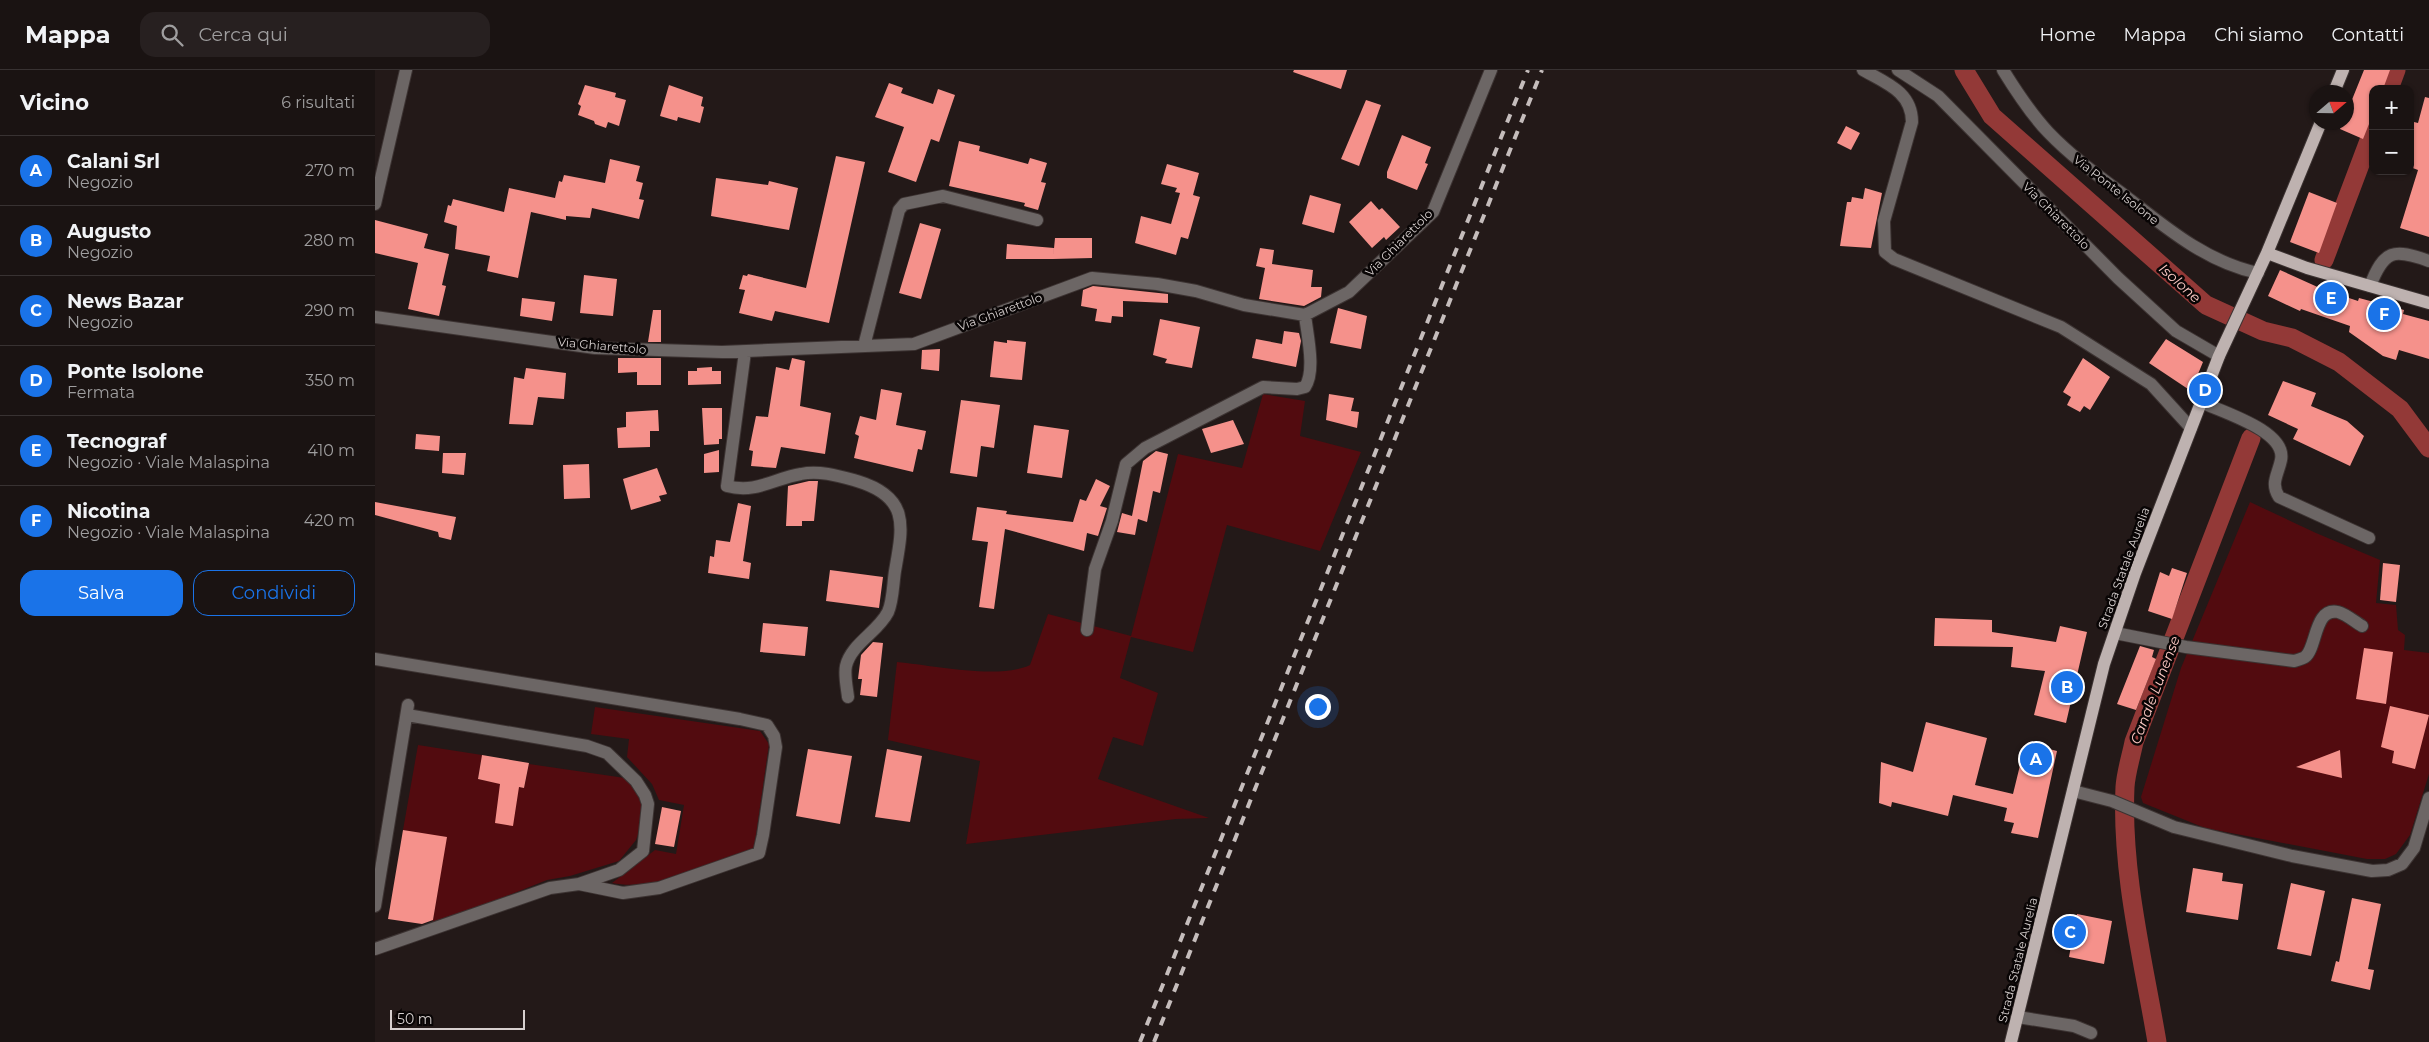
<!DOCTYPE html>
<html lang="it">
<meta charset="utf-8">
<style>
body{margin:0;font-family:Montserrat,sans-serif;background:#272020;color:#f1f3f6}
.controls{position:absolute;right:15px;top:15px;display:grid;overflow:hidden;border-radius:10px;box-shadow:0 1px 4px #0004}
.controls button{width:45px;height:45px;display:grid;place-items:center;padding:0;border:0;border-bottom:1px solid #383232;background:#1a1312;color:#f1f3f6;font:25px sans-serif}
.compass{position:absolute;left:1934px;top:15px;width:45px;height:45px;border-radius:50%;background:#1a1312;box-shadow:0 1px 4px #0004;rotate:70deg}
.scale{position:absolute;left:15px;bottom:12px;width:135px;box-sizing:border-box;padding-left:5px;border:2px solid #d7d0cf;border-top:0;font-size:14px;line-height:18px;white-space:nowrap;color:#d7d0cf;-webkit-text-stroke:4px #090505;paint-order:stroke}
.you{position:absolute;left:942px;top:636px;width:18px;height:18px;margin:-12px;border:4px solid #fff;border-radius:50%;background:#1a73e8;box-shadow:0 0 0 8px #1a73e833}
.badge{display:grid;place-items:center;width:32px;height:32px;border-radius:50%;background:#1a73e8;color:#fff;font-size:16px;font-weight:700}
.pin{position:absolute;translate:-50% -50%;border:2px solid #fff;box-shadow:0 1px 5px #0006}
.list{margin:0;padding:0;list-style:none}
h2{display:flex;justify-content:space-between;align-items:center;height:65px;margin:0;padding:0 20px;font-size:21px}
h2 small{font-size:16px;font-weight:400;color:#9f9e9f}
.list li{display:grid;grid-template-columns:32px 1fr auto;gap:15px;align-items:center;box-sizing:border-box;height:70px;padding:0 20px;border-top:1px solid #383232}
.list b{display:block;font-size:19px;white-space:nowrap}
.list p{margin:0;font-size:16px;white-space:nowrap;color:#9f9e9f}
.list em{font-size:16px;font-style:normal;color:#9f9e9f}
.actions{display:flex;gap:10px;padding:15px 20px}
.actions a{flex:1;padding:11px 0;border:1px solid #1a73e8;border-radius:15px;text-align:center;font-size:18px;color:#1a73e8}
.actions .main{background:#1a73e8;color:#fff}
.icon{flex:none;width:28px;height:28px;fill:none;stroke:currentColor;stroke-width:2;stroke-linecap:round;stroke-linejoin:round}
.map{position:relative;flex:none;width:2054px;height:972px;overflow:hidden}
header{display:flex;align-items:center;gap:30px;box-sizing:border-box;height:70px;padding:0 25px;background:#1a1312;border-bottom:1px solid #383232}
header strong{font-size:24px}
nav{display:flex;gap:28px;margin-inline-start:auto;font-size:18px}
.search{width:350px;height:45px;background:#272020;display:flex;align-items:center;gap:12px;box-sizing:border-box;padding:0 18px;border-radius:15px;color:#9f9e9f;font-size:19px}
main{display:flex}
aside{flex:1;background:#1a1312}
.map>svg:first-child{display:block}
</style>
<header>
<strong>Mappa</strong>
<div class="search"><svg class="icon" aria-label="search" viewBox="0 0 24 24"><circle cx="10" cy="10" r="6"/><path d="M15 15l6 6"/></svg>Cerca qui</div>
<nav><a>Home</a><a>Mappa</a><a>Chi siamo</a><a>Contatti</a></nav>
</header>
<main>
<aside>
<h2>Vicino<small>6 risultati</small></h2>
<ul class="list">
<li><span class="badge">A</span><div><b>Calani Srl</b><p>Negozio</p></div><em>270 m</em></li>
<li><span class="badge">B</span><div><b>Augusto</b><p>Negozio</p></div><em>280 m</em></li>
<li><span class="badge">C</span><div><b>News Bazar</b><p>Negozio</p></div><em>290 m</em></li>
<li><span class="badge">D</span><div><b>Ponte Isolone</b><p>Fermata</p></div><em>350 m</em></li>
<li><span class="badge">E</span><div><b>Tecnograf</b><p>Negozio · Viale Malaspina</p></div><em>410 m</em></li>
<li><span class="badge">F</span><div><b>Nicotina</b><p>Negozio · Viale Malaspina</p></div><em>420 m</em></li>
</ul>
<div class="actions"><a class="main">Salva</a><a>Condividi</a></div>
</aside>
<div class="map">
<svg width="2054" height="972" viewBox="0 0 2054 972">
<rect width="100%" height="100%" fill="#231918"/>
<path fill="#520b0f" d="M888,324L930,331L925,366L986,382L945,481L852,455L818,582L756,567L745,608L783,623L768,676L738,667L723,709L834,748L801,749L591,774L605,691L513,670L522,592C556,595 624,610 655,595L673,544L756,566L803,384L867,398Z
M1875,432L1941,463L2005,490L2001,533L2021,535L2023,560L2030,565L2029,580L2054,583V704L2035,765L2021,784L2010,789H1992L1830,758L1768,733L1766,727L1806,598Z
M220,637L385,661L394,674L379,779C336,794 282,822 237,813L280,780L301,784L309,735L284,730L277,714L252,687L254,669L216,664Z
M43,675L107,685L103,709L149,718L154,694L250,708L259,717L268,736L266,755L261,770L244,791L195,806L172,810L57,856L71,769L28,760Z"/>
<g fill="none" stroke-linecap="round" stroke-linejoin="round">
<path stroke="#933937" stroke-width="19" d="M1589,0L1617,46L1831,235L1888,261L1917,268L1964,292L2025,339L2054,378
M2014,19L2021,0
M1949,190L1998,60
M1782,972C1768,889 1746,802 1750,717C1751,702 1756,687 1759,672L1876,368"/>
</g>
<path fill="#f5918b" d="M919,0H972L966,19L918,2Z
M1989,0H2015L2008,19H1998V44L1988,69L1965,59L1967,52H1972V42Z
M514,13L528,18L526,23L558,34L563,19L580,25L564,72L556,69L541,112L513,102L529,57L500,47Z
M210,15L241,23L240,27L251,30L244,56L233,52L231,58L220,54L219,51L203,45L206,36L203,34Z
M294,15L328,27L326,36L329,37L325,53L303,47L302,51L285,46Z
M2050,27L2054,28V167L2025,158L2043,100L2035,97V51L2043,53Z
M991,30L1006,35L984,96L966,89Z
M1471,56L1485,63L1476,80L1462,73Z
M1027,65L1056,77L1050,93L1053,94L1042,120L1012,108V102Z
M584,71L605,76L604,81L653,94L655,88L672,93L666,112L671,113L663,140L649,136L650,133L574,116Z
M461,86L490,92L454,253L400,241L397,251L364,243L370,220L364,219L368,205L372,206L373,204L431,218Z
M235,89L265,96L261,111L268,113L264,129L269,130L264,149L217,138L215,148L191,146V150L156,142L143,208L112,201L115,186L80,179L82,156L69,152L73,135L76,136L78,129L129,142L134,118L180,128L184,111L187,112L189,105L230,113Z
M792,94L824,103L818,125L825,127L813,169L806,167L801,185L760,173L766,146L796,154L805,123L800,122L802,118L786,114Z
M341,108L393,115L394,111L423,118L414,160L336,146Z
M1490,118L1507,123L1496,178L1465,176L1472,132H1476L1477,127L1488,129Z
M1934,122L1962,133L1944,183L1915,172Z
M935,125L966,134L959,163L927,154Z
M996,131L1004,140L1007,138L1025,157L1011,170L1009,167L997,178L974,152Z
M0,150L53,164L49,178L74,184L67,215L71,216L64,246L33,239L43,193L0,183Z
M545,153L566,159L546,229L524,223Z
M680,168H717V188L678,189Z
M632,174L679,178L678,189H631Z
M885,178L899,180L897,194L938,200L936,217H947L946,227L929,236L884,229L890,198L881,196Z
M1905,200L1947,219L1983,231L1984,228L2029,240L2028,244L2054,251V289L2024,280L2021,290L2008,286L1974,262L1975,256L1926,239L1925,241L1893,226Z
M209,205L242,209L238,246L205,243Z
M718,216L793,224V233L748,231V247L737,246L736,253L720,251L722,239L706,236L708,220Z
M147,228L180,232L177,251L145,246Z
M963,238L992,246L986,279L955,273Z
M278,240H286V272H273Z
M785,249L825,257L817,298L790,293L792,289L778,285Z
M909,261L924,263L926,271L921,297L877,288L881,269L907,274Z
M1791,269L1828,292L1816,321L1774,293Z
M632,270L651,272L647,310L615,307L619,271L632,273Z
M565,279L564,301L546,299L547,280Z
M243,288H286V315H262V302L243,303Z
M417,288L430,291L425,336L456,343L450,384L406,377L401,398L376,396L378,381L374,380L381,346L393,347L401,297L414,300Z
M1708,288L1735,307L1715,340L1709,336L1705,342L1692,335L1696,327L1688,322Z
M337,297V301H346V314L313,315V301H322V298Z
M151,298L191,303L189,329L163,327L158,355L134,354L139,307L149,309Z
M1908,311L1941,323L1936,336L1972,351L1989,366L1975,396L1918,369L1923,359L1893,345Z
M506,319L527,323L521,355L551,361L547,380L543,379L538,402L479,388L484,366L480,364L485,346L501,350Z
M954,324L979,328L976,341L984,342L982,358L951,350Z
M586,330L625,335L619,378L606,376L602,407L575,403Z
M327,338H347V369H344V374L329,375Z
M283,340L284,361H275V377L243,378L242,358L251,357V342Z
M858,350L869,374L836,383L827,359Z
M659,355L694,360L687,408L652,403Z
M41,364L65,366L64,381L40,379Z
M344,380V402L329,403V384Z
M781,381L793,384L785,423L778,421L772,452L763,449L760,465L742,462L747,443L757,446L768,391Z
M68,383H91L89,405L67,403Z
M214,394L215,428L189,429L188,395Z
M282,398L292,424L284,426L286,431L256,440L248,409Z
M721,409L735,416L725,436L732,438L723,466L712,463L709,481L630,459L619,539L604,537L613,472L597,470L602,437L632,441L631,444L698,452L705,429L711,431Z
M434,411H443L439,451H427V456H411L413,416Z
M0,432L81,447L76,470L64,467L63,462L0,445Z
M363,433L376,436L368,491L376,493L374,509L333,503L335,486L339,487L341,470L355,472Z
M2008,493L2025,495L2021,532L2005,530Z
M1797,498L1812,503L1797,549L1773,541L1785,502L1794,506Z
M455,500L508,507L504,538L451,531Z
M1560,548L1617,550V562L1681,572L1685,556L1712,562L1691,653L1659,645L1670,601L1636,597L1638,577L1559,576Z
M388,553L433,557L430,586L385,582Z
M498,572L508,573L502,627L485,625L487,609H483L486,585Z
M1765,576L1779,580L1777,587L1781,589L1761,640L1742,634Z
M1989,578L2018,582L2011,634L1981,629Z
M2015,636L2054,645L2040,699L2017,693L2019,681L2006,677Z
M1551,652L1612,668L1600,715L1638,724L1649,679L1657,681L1658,675L1682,681L1663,768L1636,763L1639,753L1629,751L1632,738L1578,725L1573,746L1517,732L1516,737L1504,733L1506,692L1538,702Z
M433,679L477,686L465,754L421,746Z
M512,679L547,686L535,752L500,747Z
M1965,680L1967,708L1921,697Z
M107,685L154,693L149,718L144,717L138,756L120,753L125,714L103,709Z
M287,737L306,741L299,777L280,774Z
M28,760L72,767L58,850L47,854L13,849Z
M1818,798L1848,803L1847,811L1868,814L1863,850L1811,842Z
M1916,813L1950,821L1936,886L1902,879Z
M1977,828L2006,834L1993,899L1999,900L1995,920L1956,911L1961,891L1964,892Z
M1702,844L1737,851L1729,894L1694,887Z"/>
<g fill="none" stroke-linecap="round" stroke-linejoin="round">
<defs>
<path id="minor" d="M1488,0C1511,13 1537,22 1537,52L1509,151L1510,182L1519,189L1686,257L1776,314L1816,358
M1523,0L1563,26L1743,208L1801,261L1844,286
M1628,0C1641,21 1656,44 1673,62C1696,86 1722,105 1749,125C1790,157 1831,192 1883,203
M0,134L31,0
M1995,216C2009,180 2018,178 2054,191
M0,247L220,278L347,282L539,274L717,208L782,214L821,221L869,235L930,245L974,222L1058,142L1116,0
M489,276L524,140L529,134L568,126L662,150
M370,282L352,416C381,424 400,408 426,404C444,400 464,406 482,411C535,427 528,456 520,501C518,514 518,531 513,542C503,562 476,574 471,596C469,605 472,618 473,627
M1826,332C1847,342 1912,361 1906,390C1903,405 1895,413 1904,427L1994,468
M712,560L720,499L737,451L751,394L770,378L888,317L922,319L930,317C941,301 932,264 930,245
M1740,563L1811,577L1919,591C1922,590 1927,589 1930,587C1942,578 1939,537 1963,542C1971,544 1980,552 1987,556
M0,589L365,649L392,655L399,666L401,677L388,765L384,783L284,818L248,823L204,814L175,818L0,879
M32,645L212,676L232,683L261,711L270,725L273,734L268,781L244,800L204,814
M1698,721L1737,731L1799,757L1917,786L1997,801L2013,800L2027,794L2039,778L2054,728
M0,836L33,635
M1643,947L1699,956L1716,963"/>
<path id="major" d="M1959,22L1968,0
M1892,183L1932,198L2054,233
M1636,972L1729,594L1760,503L1844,286L1892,183L1946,52"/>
</defs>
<use href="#minor" stroke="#3c3332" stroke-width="14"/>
<use href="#major" stroke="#3c3332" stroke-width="14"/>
<use href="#minor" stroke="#6c6665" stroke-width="12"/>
<use href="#major" stroke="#beb2b0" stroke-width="12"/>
<path stroke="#c5bdbc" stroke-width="4" stroke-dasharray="9 9" stroke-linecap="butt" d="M765,972L1153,0
M779,972L1167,0"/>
</g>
<g text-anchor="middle" stroke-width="5" stroke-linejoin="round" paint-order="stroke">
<g font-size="12" fill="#d7d0cf" stroke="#090505">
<text transform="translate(1741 120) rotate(38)" y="4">Via Ponte Isolone</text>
<text transform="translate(1681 146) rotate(45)" y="4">Via Ghiarettolo</text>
<text transform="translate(1024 173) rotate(-45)" y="4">Via Ghiarettolo</text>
<text transform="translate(625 242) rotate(-20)" y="4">Via Ghiarettolo</text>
<text transform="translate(227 276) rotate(5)" y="4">Via Ghiarettolo</text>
<text transform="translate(1749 498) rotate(-70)" y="4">Strada Statale Aurelia</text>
<text transform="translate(1643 890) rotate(-76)" y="4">Strada Statale Aurelia</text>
</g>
<g font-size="14" font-style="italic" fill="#fdc9c4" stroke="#090505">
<text transform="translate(1805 213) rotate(42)" y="5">Isolone</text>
<text transform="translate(1780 620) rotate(-69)" y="5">Canale Lunense</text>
</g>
</g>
</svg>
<div class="controls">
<button>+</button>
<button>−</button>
</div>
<svg class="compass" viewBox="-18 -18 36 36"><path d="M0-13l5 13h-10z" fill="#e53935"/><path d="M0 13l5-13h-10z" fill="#9f9e9f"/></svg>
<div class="scale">50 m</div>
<div class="you"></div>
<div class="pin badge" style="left:1661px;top:689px">A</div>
<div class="pin badge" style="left:1692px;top:617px">B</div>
<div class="pin badge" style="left:1695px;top:862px">C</div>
<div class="pin badge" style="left:1830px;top:320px">D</div>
<div class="pin badge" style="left:1956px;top:228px">E</div>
<div class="pin badge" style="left:2009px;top:244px">F</div>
</div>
</main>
